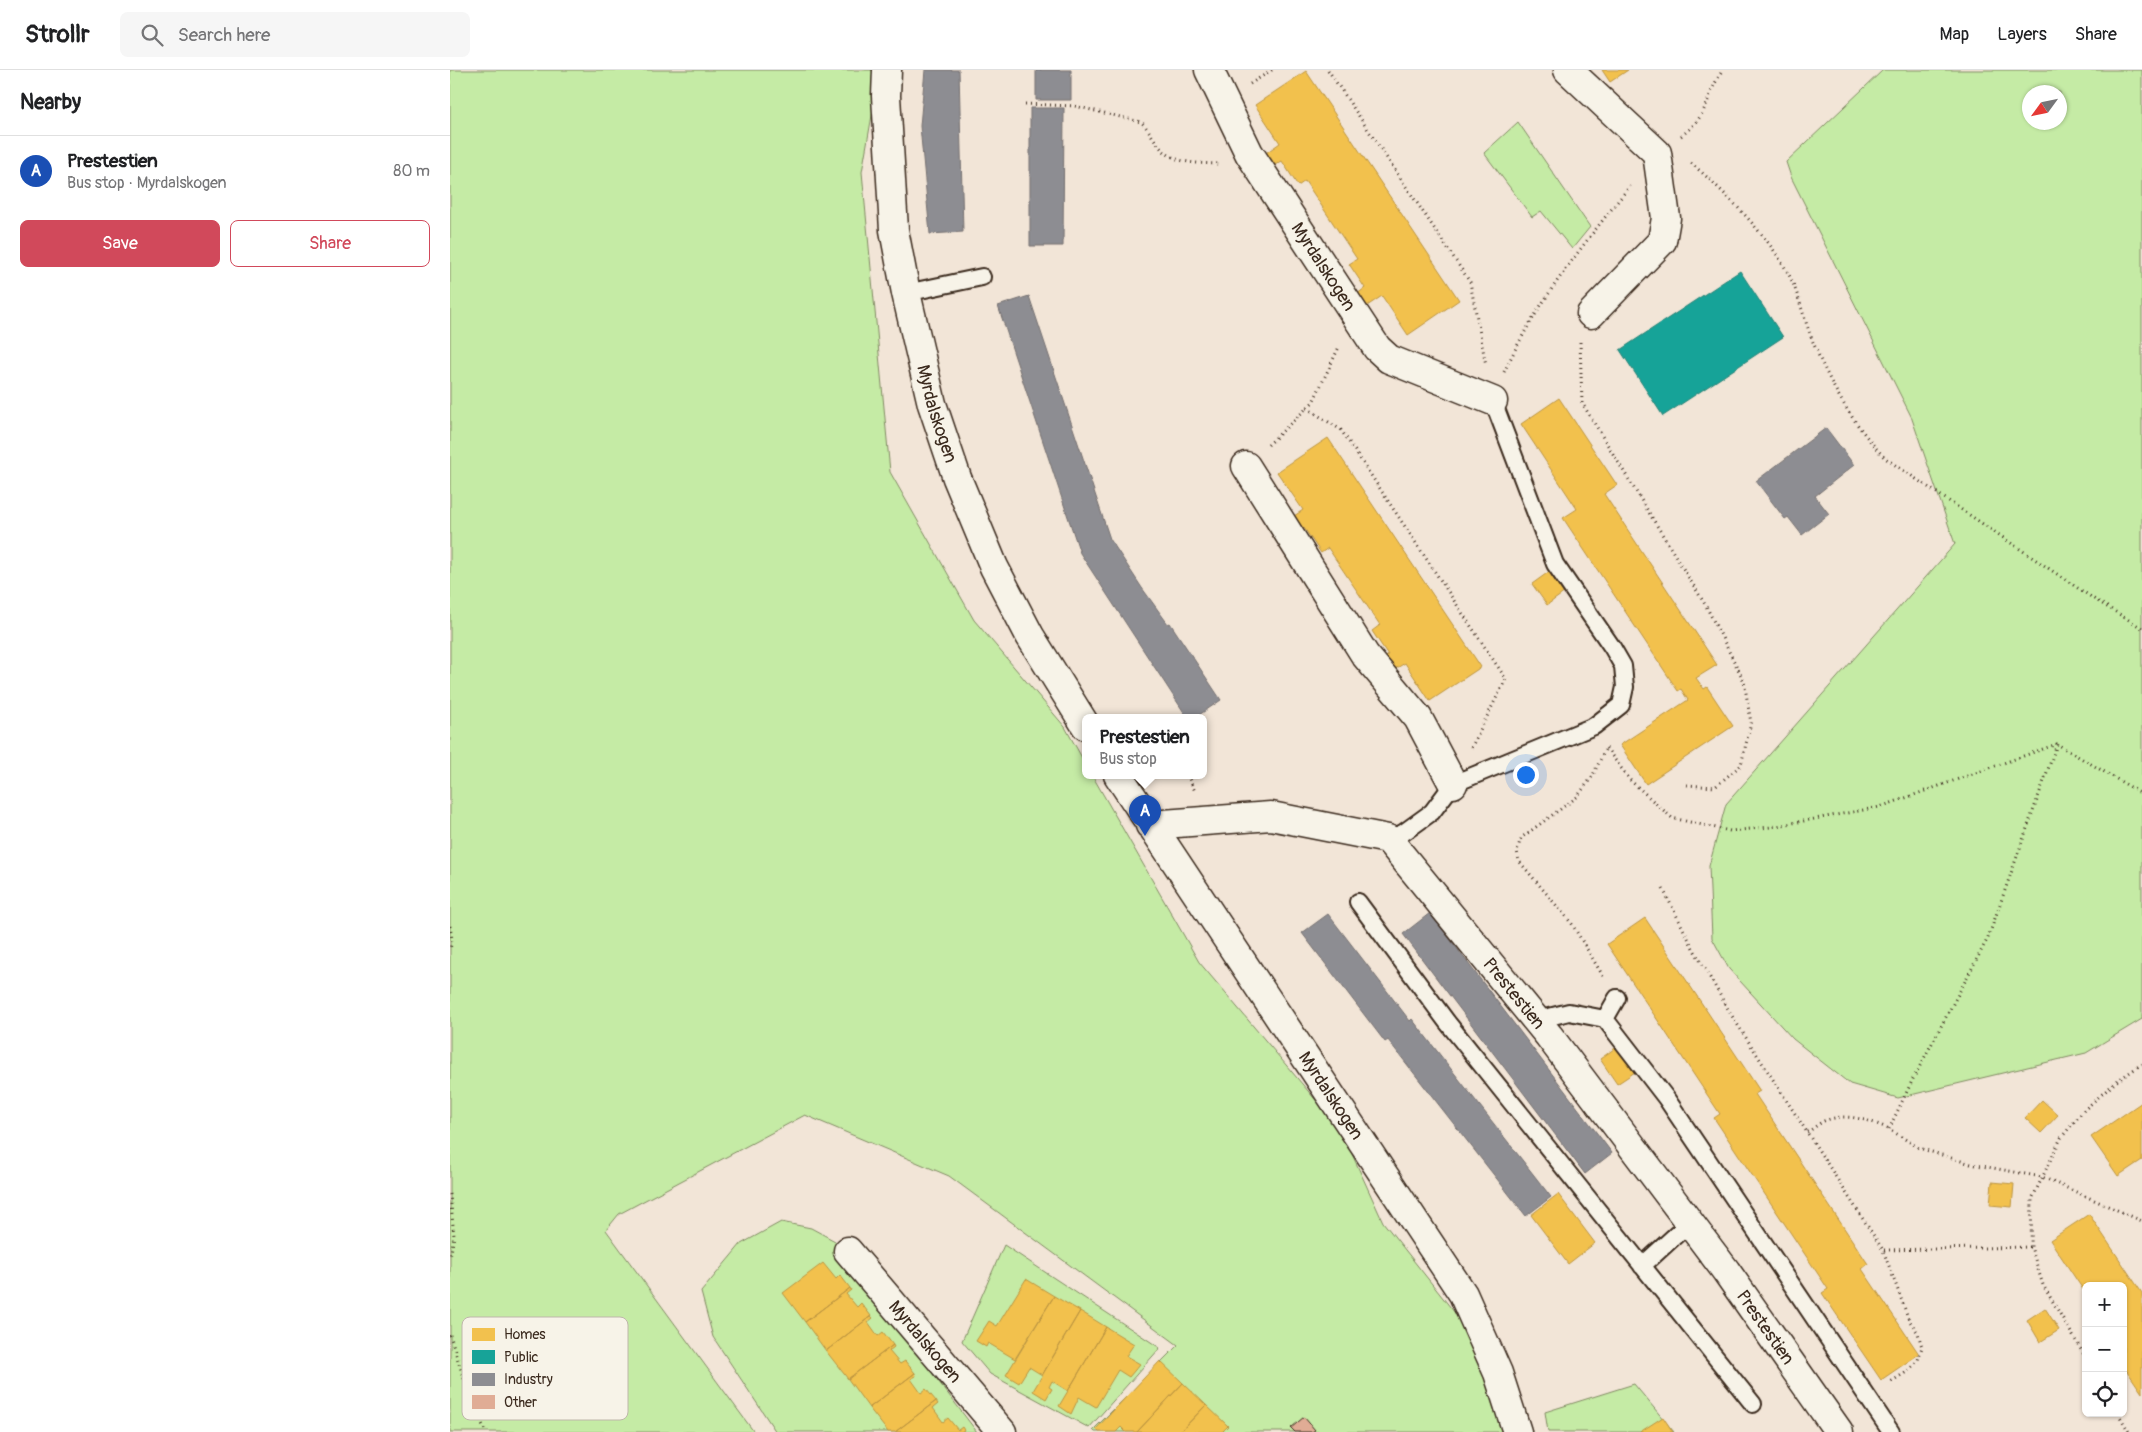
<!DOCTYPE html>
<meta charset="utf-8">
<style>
body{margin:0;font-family:Pangolin,sans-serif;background:#f6f6f6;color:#202124}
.controls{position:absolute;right:15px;bottom:15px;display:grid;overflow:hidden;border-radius:8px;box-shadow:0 1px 4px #0004}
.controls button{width:45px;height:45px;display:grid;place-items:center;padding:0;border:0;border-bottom:1px solid #e0e0e0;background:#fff;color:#202124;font:25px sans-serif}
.compass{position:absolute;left:1572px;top:15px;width:45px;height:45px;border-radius:50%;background:#fff;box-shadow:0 1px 4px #0004;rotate:237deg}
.you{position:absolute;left:1075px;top:704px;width:18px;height:18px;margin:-12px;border:4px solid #fff;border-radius:50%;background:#1a73e8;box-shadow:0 0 0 8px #1a73e833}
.badge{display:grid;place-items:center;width:32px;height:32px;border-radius:50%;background:#d1495b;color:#fff;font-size:16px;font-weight:700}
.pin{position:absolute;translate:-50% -41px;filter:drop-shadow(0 1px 2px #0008)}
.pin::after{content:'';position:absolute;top:26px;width:18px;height:15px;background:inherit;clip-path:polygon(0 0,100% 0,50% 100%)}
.popup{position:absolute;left:632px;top:644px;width:125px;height:65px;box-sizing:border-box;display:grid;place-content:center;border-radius:8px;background:#fff;filter:drop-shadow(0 1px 4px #0005);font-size:16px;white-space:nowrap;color:#757577}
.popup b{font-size:19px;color:#202124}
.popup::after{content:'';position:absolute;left:50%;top:100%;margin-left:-10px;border:10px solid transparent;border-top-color:#fff}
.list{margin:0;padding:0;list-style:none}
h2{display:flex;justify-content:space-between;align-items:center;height:65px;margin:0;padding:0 20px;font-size:21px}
h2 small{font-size:16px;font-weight:400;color:#757577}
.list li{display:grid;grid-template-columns:32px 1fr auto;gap:15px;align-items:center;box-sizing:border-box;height:70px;padding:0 20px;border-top:1px solid #e0e0e0}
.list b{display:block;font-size:19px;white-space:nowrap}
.list p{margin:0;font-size:16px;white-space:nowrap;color:#757577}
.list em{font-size:16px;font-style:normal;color:#757577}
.actions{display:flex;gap:10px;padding:15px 20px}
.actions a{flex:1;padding:11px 0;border:1px solid #d1495b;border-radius:8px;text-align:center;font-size:18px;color:#d1495b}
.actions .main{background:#d1495b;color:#fff}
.icon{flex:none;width:28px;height:28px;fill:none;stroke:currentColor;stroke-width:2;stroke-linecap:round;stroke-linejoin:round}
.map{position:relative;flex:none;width:1692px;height:1362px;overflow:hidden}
header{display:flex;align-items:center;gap:30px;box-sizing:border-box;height:70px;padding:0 25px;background:#fff;border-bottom:1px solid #e0e0e0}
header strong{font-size:24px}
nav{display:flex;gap:28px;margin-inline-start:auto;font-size:18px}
.search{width:350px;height:45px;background:#f6f6f6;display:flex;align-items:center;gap:12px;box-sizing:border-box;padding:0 18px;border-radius:8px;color:#757577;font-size:19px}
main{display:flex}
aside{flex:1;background:#fff}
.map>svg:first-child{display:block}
</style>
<header>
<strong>Strollr</strong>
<div class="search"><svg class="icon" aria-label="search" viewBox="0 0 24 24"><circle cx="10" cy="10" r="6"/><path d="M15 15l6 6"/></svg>Search here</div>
<nav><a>Map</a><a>Layers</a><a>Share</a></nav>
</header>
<main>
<aside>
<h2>Nearby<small></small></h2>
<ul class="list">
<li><span class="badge" style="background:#1a4fb4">A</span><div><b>Prestestien</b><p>Bus stop · Myrdalskogen</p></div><em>80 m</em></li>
</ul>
<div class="actions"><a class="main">Save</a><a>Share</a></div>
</aside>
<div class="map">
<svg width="1692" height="1362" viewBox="0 0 1692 1362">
<rect width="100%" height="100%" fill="#f2e5d7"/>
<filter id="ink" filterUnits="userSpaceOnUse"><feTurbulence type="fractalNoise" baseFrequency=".02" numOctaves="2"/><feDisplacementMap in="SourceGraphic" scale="10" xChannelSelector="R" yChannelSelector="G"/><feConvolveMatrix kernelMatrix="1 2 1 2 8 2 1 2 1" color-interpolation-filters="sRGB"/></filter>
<g filter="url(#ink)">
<path fill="#c5eba5" stroke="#808a62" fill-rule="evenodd" d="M0,0H430L412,102L440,402L524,550L615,657L636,695V705H642L749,892L891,1060L933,1152L1035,1281L1065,1362H645L643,1360L728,1275L499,1106L355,1045L169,1144L156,1160L304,1362H0Z
M1433,0H1692V949L1636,983L1448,1028L1400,1014L1343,969L1279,899L1262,868L1259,796L1276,734L1505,474L1461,346L1341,107L1336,92ZM1580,22H1610V52H1580Z
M1068,52L1140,157L1122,179L1091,141L1082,147L1034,83Z
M331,1152L361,1158L385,1171L419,1220L527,1362H326L263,1267L251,1222L291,1174Z
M554,1175L710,1278L639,1358L540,1304L512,1271Z
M1184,1314L1224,1362H1098L1095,1342Z"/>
<path fill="#f2c14e" stroke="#bb9440" d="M1152,0H1178L1160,12Z
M856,1L1009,230L958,265L932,226L914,238L906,225L915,218L899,194L907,189L855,111L848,116L832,91L821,97L813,85L830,73L805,35Z
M1109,328L1167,415L1154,424L1267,595L1246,608L1254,619L1257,617L1283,656L1196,714L1170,675L1238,630L1231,619L1228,621L1113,448L1127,439L1071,354Z
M878,368L1031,597L980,631L955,593L937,604L928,591L938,585L922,561L930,555L878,478L871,483L854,458L843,464L835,452L853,440L827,402Z
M1100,501L1115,522L1097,535L1082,514Z
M1195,848L1310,1021L1305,1024L1418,1194L1412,1199L1469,1284L1431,1310L1372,1223L1378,1219L1264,1048L1270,1044L1157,874Z
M1168,976L1185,1002L1167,1014L1150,989Z
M1592,1030L1608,1045L1591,1063L1575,1048Z
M1692,1032V1090L1668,1106L1641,1067Z
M1542,1112L1564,1114L1562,1137L1540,1135Z
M1108,1124L1145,1173L1118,1194L1081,1145Z
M1639,1144L1692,1223V1323L1673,1295V1216H1636V1224L1600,1170Z
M373,1193L386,1209L390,1205L400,1218L355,1252L333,1223Z
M576,1209L604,1226L565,1289L538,1273L536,1277L526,1271L539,1251L547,1256Z
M400,1218L401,1220L396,1224L407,1237L411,1233L421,1246L376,1281L355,1252Z
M604,1226L630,1241L592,1305L579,1297L569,1313L556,1305Z
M1595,1238L1609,1260L1590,1272L1577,1250Z
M630,1241L656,1257L618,1321L602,1311L599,1317L602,1319L596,1329L583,1321Z
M421,1246L423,1248L418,1252L428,1266L433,1262L443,1275L398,1309L376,1281Z
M656,1257L684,1274L676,1286L690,1294L679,1307L668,1300L646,1337L629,1327L621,1344L609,1336Z
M443,1275L444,1277L439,1281L450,1294L455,1291L465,1303L419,1338L398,1309Z
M710,1291L733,1313L687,1362H676L671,1357L666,1362H649L646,1359Z
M465,1303L466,1306L461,1309L471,1323L476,1319L486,1331L445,1362H438L419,1338Z
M733,1313L756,1335L730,1362H687Z
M486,1331L488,1334L483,1338L493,1352L498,1348L508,1360L512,1357L514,1360L511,1362H445Z
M756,1335L778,1356L772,1362H730Z
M1213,1347L1223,1362H1190Z"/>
<path fill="#17a398" stroke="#227f73" d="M1290,201L1333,267L1213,346L1170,280Z"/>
<path fill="#8d8d92" stroke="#746f6f" d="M475,0H509L513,162L480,164L470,56Z
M586,0H621V30H586Z
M580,38H614L613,176H580Z
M579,226L660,469L692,518L718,554L720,553L771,630L746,647H737L630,483L548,236Z
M1376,358L1404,395L1365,426L1379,444L1352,465L1338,447L1335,449L1306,411Z
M980,843L1162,1083L1135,1104L953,864Z
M878,844L960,951L962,949L1101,1127L1076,1146L938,970L935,972L852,863Z"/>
<path fill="#e0ac95" stroke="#3b2a1e" d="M854,1347L865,1360L862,1362H845L841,1358Z"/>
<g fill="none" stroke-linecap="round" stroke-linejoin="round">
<defs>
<path id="service" d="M456,223L532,207
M938,769L953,763L982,742L1003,714L1144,656L1171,635L1175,617L1173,596L1162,577L1105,494L1043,331
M908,832L997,952L1303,1334
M1167,928L1155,949L1216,1028L1441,1362
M1087,950L1119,942L1155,949
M1192,1196L1239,1153"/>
<g id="minor">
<path id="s1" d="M759,0L799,83L927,278L939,289L1043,331"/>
<path d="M1118,0L1207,83L1216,148L1212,171L1141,244"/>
<path d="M796,396L915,585L968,648L1003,714"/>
<path id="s2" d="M700,755L821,746L938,769L1099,966L1276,1201L1389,1362"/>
<path id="s3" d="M398,1181L552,1362"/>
</g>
<g id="secondary">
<path id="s4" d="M437,0L436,26L444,160L456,223L482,334L507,408L544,497L580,566L636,656"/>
<path id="s5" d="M668,705L1013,1224L1048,1303L1067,1362"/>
</g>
</defs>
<use href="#service" stroke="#3b2a1e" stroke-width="20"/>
<use href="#minor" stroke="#3b2a1e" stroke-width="31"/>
<use href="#secondary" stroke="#3b2a1e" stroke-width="31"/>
<path stroke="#3b2a1e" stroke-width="3" stroke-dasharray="1 4" stroke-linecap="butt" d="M878,0L1020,212L1036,295
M800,14L822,0
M575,34L625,36L691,52C699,59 703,69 710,77C725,95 749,93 770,94
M1231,66C1261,44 1254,27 1273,0
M1241,93C1275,122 1323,170 1342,211C1350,230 1355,252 1363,272C1380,315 1403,354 1435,388L1644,529L1692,558
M1130,272L1132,333L1256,536L1294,611L1301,653L1291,695L1265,717L1237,715
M1054,302C1087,232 1132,176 1180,116
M857,338L891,360L1056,609L1020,680
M818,375L863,332L889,277
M1607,674L1538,868L1463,1009L1439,1059L1469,1078L1521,1094L1592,1107L1692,1151
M1156,678L1180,710L1222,748L1280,761L1321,757L1430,737L1607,674L1692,724
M737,705L745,721
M1213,819L1243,878L1282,946L1433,1180L1459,1250L1468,1263L1472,1277L1468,1290L1458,1301L1439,1313
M0,856L2,869L0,880
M1153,906L1122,854L1069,791L1067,781L1071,768L1127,727L1142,707L1155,680
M1357,1062C1363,1059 1368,1054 1374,1051C1396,1042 1419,1050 1439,1059
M0,1124L4,1166L0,1188
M1434,1180L1581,1177
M0,1265L21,1331L36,1362
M1636,1288L1593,1215L1581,1177L1582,1129L1611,1068L1634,1040L1667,1011L1692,994
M1668,1343L1679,1362"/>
<use href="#service" stroke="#f7f3e8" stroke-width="16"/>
<use href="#minor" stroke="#f7f3e8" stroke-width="28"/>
<use href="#secondary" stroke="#f7f3e8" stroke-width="28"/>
</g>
</g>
<g text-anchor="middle" stroke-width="5" stroke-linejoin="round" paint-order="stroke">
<g font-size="18" fill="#3b2a1e" stroke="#f7f3e8">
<text dy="6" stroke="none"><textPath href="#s1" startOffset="228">Myrdalskogen</textPath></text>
<text dy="6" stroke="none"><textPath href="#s4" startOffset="349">Myrdalskogen</textPath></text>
<text dy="6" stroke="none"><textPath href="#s2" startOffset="440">Prestestien</textPath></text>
<text dy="6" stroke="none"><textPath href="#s5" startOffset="385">Myrdalskogen</textPath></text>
<text dy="6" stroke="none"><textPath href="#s2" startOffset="858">Prestestien</textPath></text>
<text dy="6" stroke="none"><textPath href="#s3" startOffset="119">Myrdalskogen</textPath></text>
</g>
</g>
<rect x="12" y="1247" width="166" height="103" rx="8" fill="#f7f3e8" stroke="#bfb7ab" stroke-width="1"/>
<rect x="22" y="1258" width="23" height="13" fill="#f2c14e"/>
<rect x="22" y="1280" width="23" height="14" fill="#17a398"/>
<rect x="22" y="1303" width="23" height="13" fill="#8d8d92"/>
<rect x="22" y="1325" width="23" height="14" fill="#e0ac95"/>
<g font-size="14" fill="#3b2a1e">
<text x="54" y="1269">Homes</text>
<text x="54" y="1292">Public</text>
<text x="54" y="1314">Industry</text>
<text x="54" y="1337">Other</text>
</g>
</svg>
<div class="controls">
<button>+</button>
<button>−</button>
<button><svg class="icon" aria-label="locate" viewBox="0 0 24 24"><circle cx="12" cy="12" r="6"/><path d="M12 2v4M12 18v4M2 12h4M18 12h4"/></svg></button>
</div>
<svg class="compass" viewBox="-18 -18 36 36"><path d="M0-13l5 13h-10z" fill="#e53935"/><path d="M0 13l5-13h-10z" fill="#757577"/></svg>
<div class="you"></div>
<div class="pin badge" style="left:695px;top:766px;background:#1a4fb4">A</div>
<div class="popup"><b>Prestestien</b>Bus stop</div>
</div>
</main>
